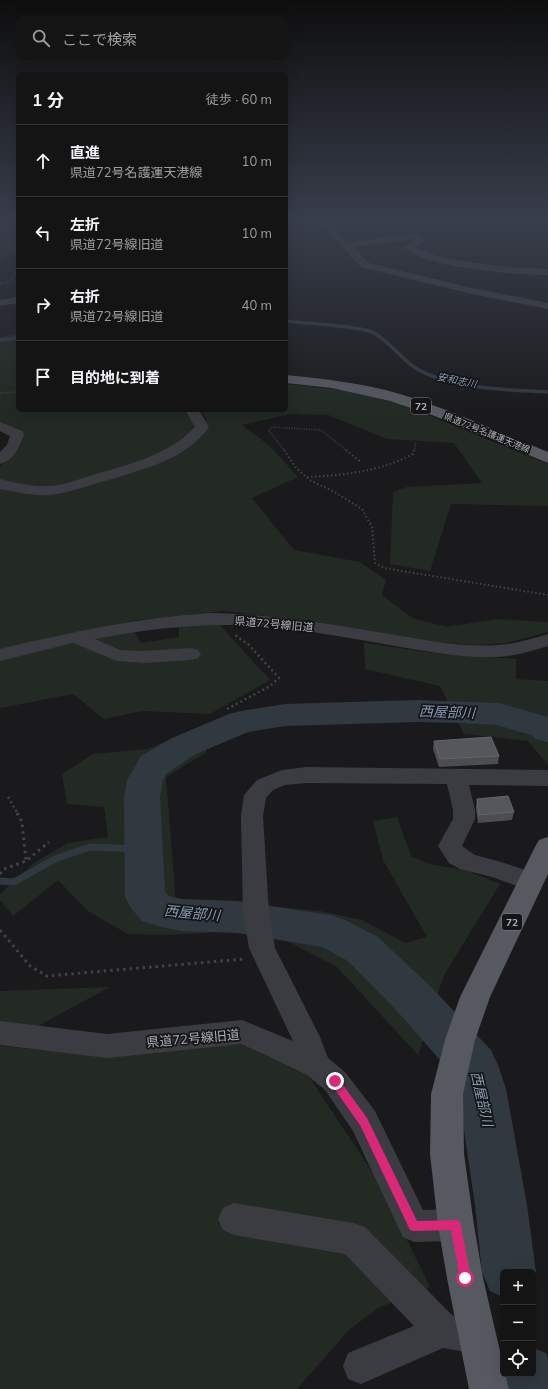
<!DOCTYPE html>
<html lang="ja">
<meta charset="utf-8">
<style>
body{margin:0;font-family:Mulish,"Noto Sans JP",sans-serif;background:#212122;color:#f1f3f6}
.controls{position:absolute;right:12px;bottom:12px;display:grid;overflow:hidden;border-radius:6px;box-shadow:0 4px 16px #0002}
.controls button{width:36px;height:36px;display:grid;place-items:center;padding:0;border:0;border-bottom:1px solid #333334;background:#141415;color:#f1f3f6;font:20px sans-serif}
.stop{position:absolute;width:12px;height:12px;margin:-9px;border:3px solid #db2777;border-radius:50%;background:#fff}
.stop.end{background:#db2777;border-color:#fff;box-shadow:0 1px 4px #0008}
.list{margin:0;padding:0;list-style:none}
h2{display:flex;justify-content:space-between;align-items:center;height:52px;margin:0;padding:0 16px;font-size:17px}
h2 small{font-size:13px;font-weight:400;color:#9d9ea0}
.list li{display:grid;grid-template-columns:26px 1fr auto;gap:12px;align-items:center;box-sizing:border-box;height:72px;padding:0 16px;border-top:1px solid #333334}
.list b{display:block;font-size:15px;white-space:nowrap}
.list p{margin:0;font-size:13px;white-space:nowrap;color:#9d9ea0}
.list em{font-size:13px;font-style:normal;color:#9d9ea0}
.icon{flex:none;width:22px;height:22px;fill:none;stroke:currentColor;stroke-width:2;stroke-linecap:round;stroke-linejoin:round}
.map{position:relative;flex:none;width:548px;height:1389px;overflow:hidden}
.search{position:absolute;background:#141415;box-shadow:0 4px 16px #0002;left:16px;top:16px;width:272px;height:44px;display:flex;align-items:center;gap:10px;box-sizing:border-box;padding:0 14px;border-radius:6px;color:#9d9ea0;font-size:15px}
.panel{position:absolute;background:#141415;box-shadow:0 4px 16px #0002;left:16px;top:72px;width:272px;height:340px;border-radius:6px}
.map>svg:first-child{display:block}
</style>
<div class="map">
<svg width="548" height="1389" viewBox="0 0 548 1389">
<rect width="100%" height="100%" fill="#1a1a1c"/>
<path fill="#222a23" d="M0,221H18V253L9,254L0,261Z
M18,333V410H185L196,425C191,451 65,487 39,488C27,488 12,483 0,481V466L20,447L23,435L0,423V337Z
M286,384L343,390L401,404L548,464V506L451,504L430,571L390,564L393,492L407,487L482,483L454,443L387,439L328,415L291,414L242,425L271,447L298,477L252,498L294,550L360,562L386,580L382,595L412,618L447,627L497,619L548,622V632L506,643L474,645L425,641L312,621L223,611L139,620L55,636L0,651V487L32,495L69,492L148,467L190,446L206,428V418L200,410H286Z
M219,624L270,680L210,714L142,711L104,719L73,694L0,708V661L47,648L134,631L141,643L179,637V625Z
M364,643L448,655L516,659V679L548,681V765L528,741L464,734L440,686L365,669Z
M196,730L207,752L166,777L176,904L217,910L208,933L163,935L128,934L88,911L58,880L13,916L0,900V894L34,863L68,843L108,837L104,807L67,804L62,774L93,754L147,749Z
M397,817L411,856L429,864L465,870L500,884L444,975L418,1055L337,967L289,942L278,907L320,911L362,920L405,943L427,937L383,860L373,821Z
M110,987L36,1027L0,1021V991Z
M240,1043L307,1074L377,1179L430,1287L378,1308L349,1330L297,1389H0V1046L94,1055Z"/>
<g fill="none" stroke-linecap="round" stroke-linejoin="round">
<path stroke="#303940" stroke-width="3" d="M286,321L305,323"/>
<path stroke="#303940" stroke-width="3.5" d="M296,322C313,324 362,326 374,333C395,345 404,365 427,374C464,389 508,390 548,392
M0,340L18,338"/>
<path stroke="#303940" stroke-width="7" d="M0,881L14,882L55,859L90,847L143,849"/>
<path fill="#303940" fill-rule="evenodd" d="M417,700L499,703L548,717V742L536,739L531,735L497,725L459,723L417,722L285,726L248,732L196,754L167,773L163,780L160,797L165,892L169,896L182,899L238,901L330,915L345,920L378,937L430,986L491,1050L498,1065L506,1089L527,1205L536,1272L533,1280V1272H503V1297L490,1291L482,1272L475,1205L458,1089L454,1076L398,1012L348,961L322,947L238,933L182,931L157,926L142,921L131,908L125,897L124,797L127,780L141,756L172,738L229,714L241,711L285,704Z
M533,1348L546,1353L548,1359V1389H500L496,1374L503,1356V1374H533Z"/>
<path stroke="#414348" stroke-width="1.5" stroke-dasharray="1 1.5" stroke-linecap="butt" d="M0,284L10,281L18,268
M0,393L18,392
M285,451L269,431L272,427L321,430L347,451
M414,451L416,442"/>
<path stroke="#414348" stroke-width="2" stroke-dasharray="1.5 2.5" stroke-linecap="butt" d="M284,450L296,468L311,481L331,490L362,509L372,527L375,563L384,568L548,595
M346,450L361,462
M307,477C344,475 379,472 413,454L414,450"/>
<path stroke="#414348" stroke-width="2.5" stroke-dasharray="2 3" stroke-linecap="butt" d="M227,709L270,686L279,678L249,645L235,635
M8,797L18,814"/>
<path stroke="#414348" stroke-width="3" stroke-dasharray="2.5 4" stroke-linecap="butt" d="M17,813L22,822L26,861
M0,874L4,869L26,861L49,842
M0,930L30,966L47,976L244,959"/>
<path fill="#3b3c41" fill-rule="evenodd" d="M318,221H328L348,242L417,233L420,234L425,240L416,247C441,263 517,268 548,269V275C520,275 422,268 405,247L415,239L353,247L369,263L472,288L548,303V309L472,294L361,267Z
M18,297V303L0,306V300Z
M185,410H199L209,427C186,460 141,470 105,481C86,486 68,494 48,495C32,496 16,492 0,489V479C16,483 32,487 49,486C64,485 79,479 93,475C129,464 169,455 195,427Z
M0,422L22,431L24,434C21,446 13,461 0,464V452L7,445L10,436L0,431Z
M209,613C266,614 321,622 377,632C417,638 458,648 498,645C515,644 531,639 548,634V646C532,651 515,656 498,657C465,659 433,652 401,647C362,640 322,633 282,628C219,621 157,627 95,639L120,650L144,651L191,648L198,650L201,654L198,658L191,660L144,663L117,661L73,643L0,661V649C69,632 138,618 209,613Z
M307,767L548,770V786L469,785L475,810V819L462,846L475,855L501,862L540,875L543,882L540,889L531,891L492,877L460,869L449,863L438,846L453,819V810L447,784L307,783L285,785L273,790L266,798L263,816L269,912L275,948L320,1037L328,1058L345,1072L375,1111L423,1210L456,1209L467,1214L472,1225L467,1236L456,1241L414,1242L403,1237L353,1131L325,1090L307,1075L270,1057L241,1044L107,1058L0,1045V1021L107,1034L242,1020L293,1041L249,948L243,912L241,816L244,795L257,780L282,770Z
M234,1203L353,1223L365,1227L452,1315L478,1320L490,1325L495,1337L490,1349L478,1354L443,1348L361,1384L348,1379L343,1366L348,1353L414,1326L345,1254L234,1235L223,1230L218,1219L223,1208Z"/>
<path fill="#575960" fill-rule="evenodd" d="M286,375C324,379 364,383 400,394C451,410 499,432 548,452V463L432,415L390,401L332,388L286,383Z
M548,837V874L490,997L475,1040L463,1094L464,1154L474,1225L483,1278L503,1364V1374H505L509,1389H469L447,1278L438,1225L430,1154L431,1094L445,1040L460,997L535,847L539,840Z"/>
</g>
<path fill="#4b4d51" d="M434,741L499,756L498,764L439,767L433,749Z
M477,799L514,812L512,820L478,823L476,808Z"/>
<path fill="#56575c" stroke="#64656b" d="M491,737L499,756L440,759L434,741Z
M508,796L514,812L479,815L477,799Z"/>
<linearGradient id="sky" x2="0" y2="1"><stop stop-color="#0e0e0f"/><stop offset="0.53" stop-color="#383e4b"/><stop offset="1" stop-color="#383e4b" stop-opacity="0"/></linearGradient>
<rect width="548" height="415" fill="url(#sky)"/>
<path fill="#db2777" d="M335,1077L338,1078L367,1118L417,1221L456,1220L460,1221L471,1278L469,1282L465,1284L461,1282L460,1278L451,1230L414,1231L410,1230L360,1125L331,1084L330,1081L331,1078Z"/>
<g text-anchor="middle" stroke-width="3.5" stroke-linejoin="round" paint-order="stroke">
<g font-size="9" fill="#adb1bb" stroke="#151517">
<text transform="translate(487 433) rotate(22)" y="3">県道72号名護運天港線</text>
</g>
<g font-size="10" font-style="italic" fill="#879db4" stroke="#151517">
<text transform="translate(457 380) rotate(11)" y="4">安和志川</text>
</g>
<g fill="#151517" stroke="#7f828a" stroke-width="1">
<rect x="411" y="398" width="20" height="16" rx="3"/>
<rect x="502" y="914" width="20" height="16" rx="3"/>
</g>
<g font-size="10" font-weight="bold" fill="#adb1bb">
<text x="421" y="410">72</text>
<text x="512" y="926">72</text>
</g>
<g font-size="11" fill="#adb1bb" stroke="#151517">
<text transform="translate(274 624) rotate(5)" y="4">県道72号線旧道</text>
</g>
<g font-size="13" fill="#adb1bb" stroke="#151517">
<text transform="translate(193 1038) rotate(-5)" y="5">県道72号線旧道</text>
</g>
<g font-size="14" font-style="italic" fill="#879db4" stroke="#151517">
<text transform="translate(447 712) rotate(2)" y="5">西屋部川</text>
<text transform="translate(192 913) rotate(5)" y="5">西屋部川</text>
<text transform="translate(482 1099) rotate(77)" y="5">西屋部川</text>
</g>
</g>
</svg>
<div class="controls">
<button>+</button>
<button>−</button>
<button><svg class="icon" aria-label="locate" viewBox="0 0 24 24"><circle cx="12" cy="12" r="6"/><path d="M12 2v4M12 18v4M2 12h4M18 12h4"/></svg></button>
</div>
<div class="stop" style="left:465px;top:1278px"></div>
<div class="stop end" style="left:335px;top:1081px"></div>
<div class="search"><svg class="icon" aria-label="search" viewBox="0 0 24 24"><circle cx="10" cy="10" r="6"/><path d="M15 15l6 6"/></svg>ここで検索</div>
<section class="panel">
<h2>1 分<small>徒歩 · 60 m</small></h2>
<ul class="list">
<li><svg class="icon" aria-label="ahead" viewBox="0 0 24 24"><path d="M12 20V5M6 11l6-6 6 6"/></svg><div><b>直進</b><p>県道72号名護運天港線</p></div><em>10 m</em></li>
<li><svg class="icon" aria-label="left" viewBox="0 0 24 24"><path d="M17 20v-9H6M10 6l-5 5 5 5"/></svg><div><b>左折</b><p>県道72号線旧道</p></div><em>10 m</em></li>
<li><svg class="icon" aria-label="right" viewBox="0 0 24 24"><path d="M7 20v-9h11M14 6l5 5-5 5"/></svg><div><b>右折</b><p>県道72号線旧道</p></div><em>40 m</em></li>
<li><svg class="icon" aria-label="arrive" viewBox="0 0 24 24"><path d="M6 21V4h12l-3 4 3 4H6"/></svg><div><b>目的地に到着</b></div></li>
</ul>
</section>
</div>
